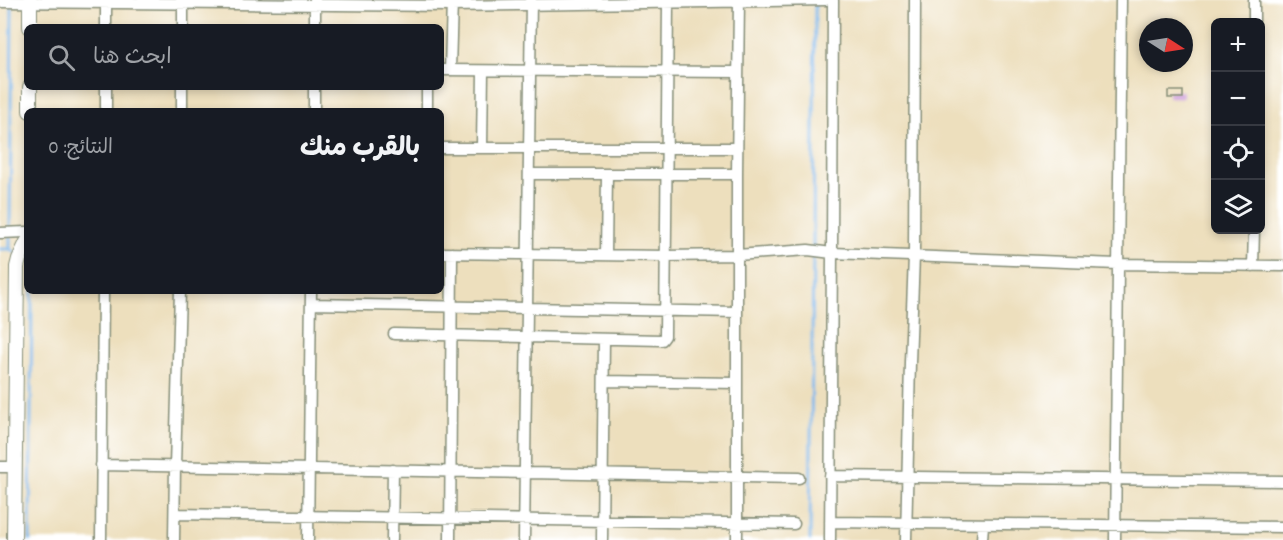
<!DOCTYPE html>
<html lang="ar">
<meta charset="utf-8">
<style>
body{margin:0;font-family:Dekko,"Playpen Sans Arabic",sans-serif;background:#242831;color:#f1f3f6;direction:rtl}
.controls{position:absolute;right:18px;top:18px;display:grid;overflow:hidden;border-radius:9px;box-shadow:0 3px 9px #0003}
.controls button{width:54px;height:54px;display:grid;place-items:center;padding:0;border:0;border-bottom:2px solid #363941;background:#171b24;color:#f1f3f6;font:30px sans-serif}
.compass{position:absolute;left:1139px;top:18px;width:54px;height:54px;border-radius:50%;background:#171b24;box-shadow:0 3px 9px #0003;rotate:102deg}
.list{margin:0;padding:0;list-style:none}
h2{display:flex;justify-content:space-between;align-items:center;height:78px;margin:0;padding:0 24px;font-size:26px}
h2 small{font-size:20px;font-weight:400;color:#9ea1a6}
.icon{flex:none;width:33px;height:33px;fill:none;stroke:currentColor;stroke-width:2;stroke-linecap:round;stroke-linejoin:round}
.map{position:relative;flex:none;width:1283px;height:540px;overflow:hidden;direction:ltr}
.search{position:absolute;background:#171b24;box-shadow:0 3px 9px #0003;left:24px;top:24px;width:420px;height:66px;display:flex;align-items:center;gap:15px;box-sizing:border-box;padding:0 21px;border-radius:9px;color:#9ea1a6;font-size:22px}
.panel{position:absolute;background:#171b24;box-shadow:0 3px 9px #0003;left:24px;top:108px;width:420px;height:186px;border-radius:9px;direction:rtl}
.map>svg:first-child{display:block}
</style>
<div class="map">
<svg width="1283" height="540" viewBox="0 0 1283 540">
<rect width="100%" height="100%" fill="#fff"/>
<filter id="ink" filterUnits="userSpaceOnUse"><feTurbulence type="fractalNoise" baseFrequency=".0167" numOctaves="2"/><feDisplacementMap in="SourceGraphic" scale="12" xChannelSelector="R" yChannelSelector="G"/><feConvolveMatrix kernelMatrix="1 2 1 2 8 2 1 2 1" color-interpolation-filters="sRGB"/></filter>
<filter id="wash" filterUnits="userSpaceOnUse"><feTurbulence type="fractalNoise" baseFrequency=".008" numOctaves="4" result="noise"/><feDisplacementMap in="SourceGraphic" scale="24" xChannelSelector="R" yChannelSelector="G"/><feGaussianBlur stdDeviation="1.35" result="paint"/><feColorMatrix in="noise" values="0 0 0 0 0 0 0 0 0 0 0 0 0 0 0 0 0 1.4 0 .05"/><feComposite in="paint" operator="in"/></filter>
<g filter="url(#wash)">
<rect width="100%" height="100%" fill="#eddfbd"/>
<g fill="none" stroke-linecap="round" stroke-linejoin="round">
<path stroke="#7cb8ee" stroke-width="3" d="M10,229L12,5
M10,236V249L16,253
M813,247L815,2
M0,249H10
M30,540L32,291
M810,540L813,254"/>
</g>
<g id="blocks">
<path fill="#ce9eda" d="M1168,91H1183V98H1168Z"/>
</g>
</g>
<g filter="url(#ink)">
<use href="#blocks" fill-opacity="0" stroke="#868e78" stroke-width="1.5"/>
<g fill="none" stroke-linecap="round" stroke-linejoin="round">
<defs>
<path id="minor" d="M106,0V27
M0,2L451,6L826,0
M1254,22V0
M183,27V0
M315,27V0
M441,70L738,72
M450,70L452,1
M106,111V87
M182,111V87
M314,111V87
M427,111V87
M441,148H737
M482,148L483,71
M529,174H737
M0,233L27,232
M441,253L666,256L737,255L808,250L832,253L1117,264L1283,266
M606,255L607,174
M1253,266L1254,230
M311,304L737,312
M394,334L662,340L665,336L668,3
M604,381L737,383
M101,465L799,478
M0,467H15
M830,476L1283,481
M175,514L794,524
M830,522L1283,527
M101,540L103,291
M174,540L175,466L180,291
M308,540L311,291
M392,540L393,470
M450,540L452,253
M524,540L531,0
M602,540L604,339
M737,540V174L739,0
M830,540L832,253L833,0
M906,540L910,362L914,256L915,0
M982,540L983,524
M1115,540L1121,0"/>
<path id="tertiary" d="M30,0V27
M30,87V111
M14,540L17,267L19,259L27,242"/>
</defs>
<use href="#minor" stroke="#868e78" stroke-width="13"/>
<use href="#tertiary" stroke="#868e78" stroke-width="16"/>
<use href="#minor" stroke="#fff" stroke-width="10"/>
<use href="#tertiary" stroke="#fff" stroke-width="14"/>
</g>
</g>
</svg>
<div class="controls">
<button>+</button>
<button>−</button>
<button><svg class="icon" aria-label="locate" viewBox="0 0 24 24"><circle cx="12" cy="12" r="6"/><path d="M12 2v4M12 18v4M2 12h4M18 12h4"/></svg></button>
<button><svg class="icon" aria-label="layers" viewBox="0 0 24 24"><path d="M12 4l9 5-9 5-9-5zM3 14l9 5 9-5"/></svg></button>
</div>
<svg class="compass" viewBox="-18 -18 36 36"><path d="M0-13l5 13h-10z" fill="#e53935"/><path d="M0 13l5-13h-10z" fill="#9ea1a6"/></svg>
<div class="search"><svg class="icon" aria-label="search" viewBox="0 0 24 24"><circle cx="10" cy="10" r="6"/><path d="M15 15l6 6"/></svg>ابحث هنا</div>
<section class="panel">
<h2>بالقرب منك<small>النتائج: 0</small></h2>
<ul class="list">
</ul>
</section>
</div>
